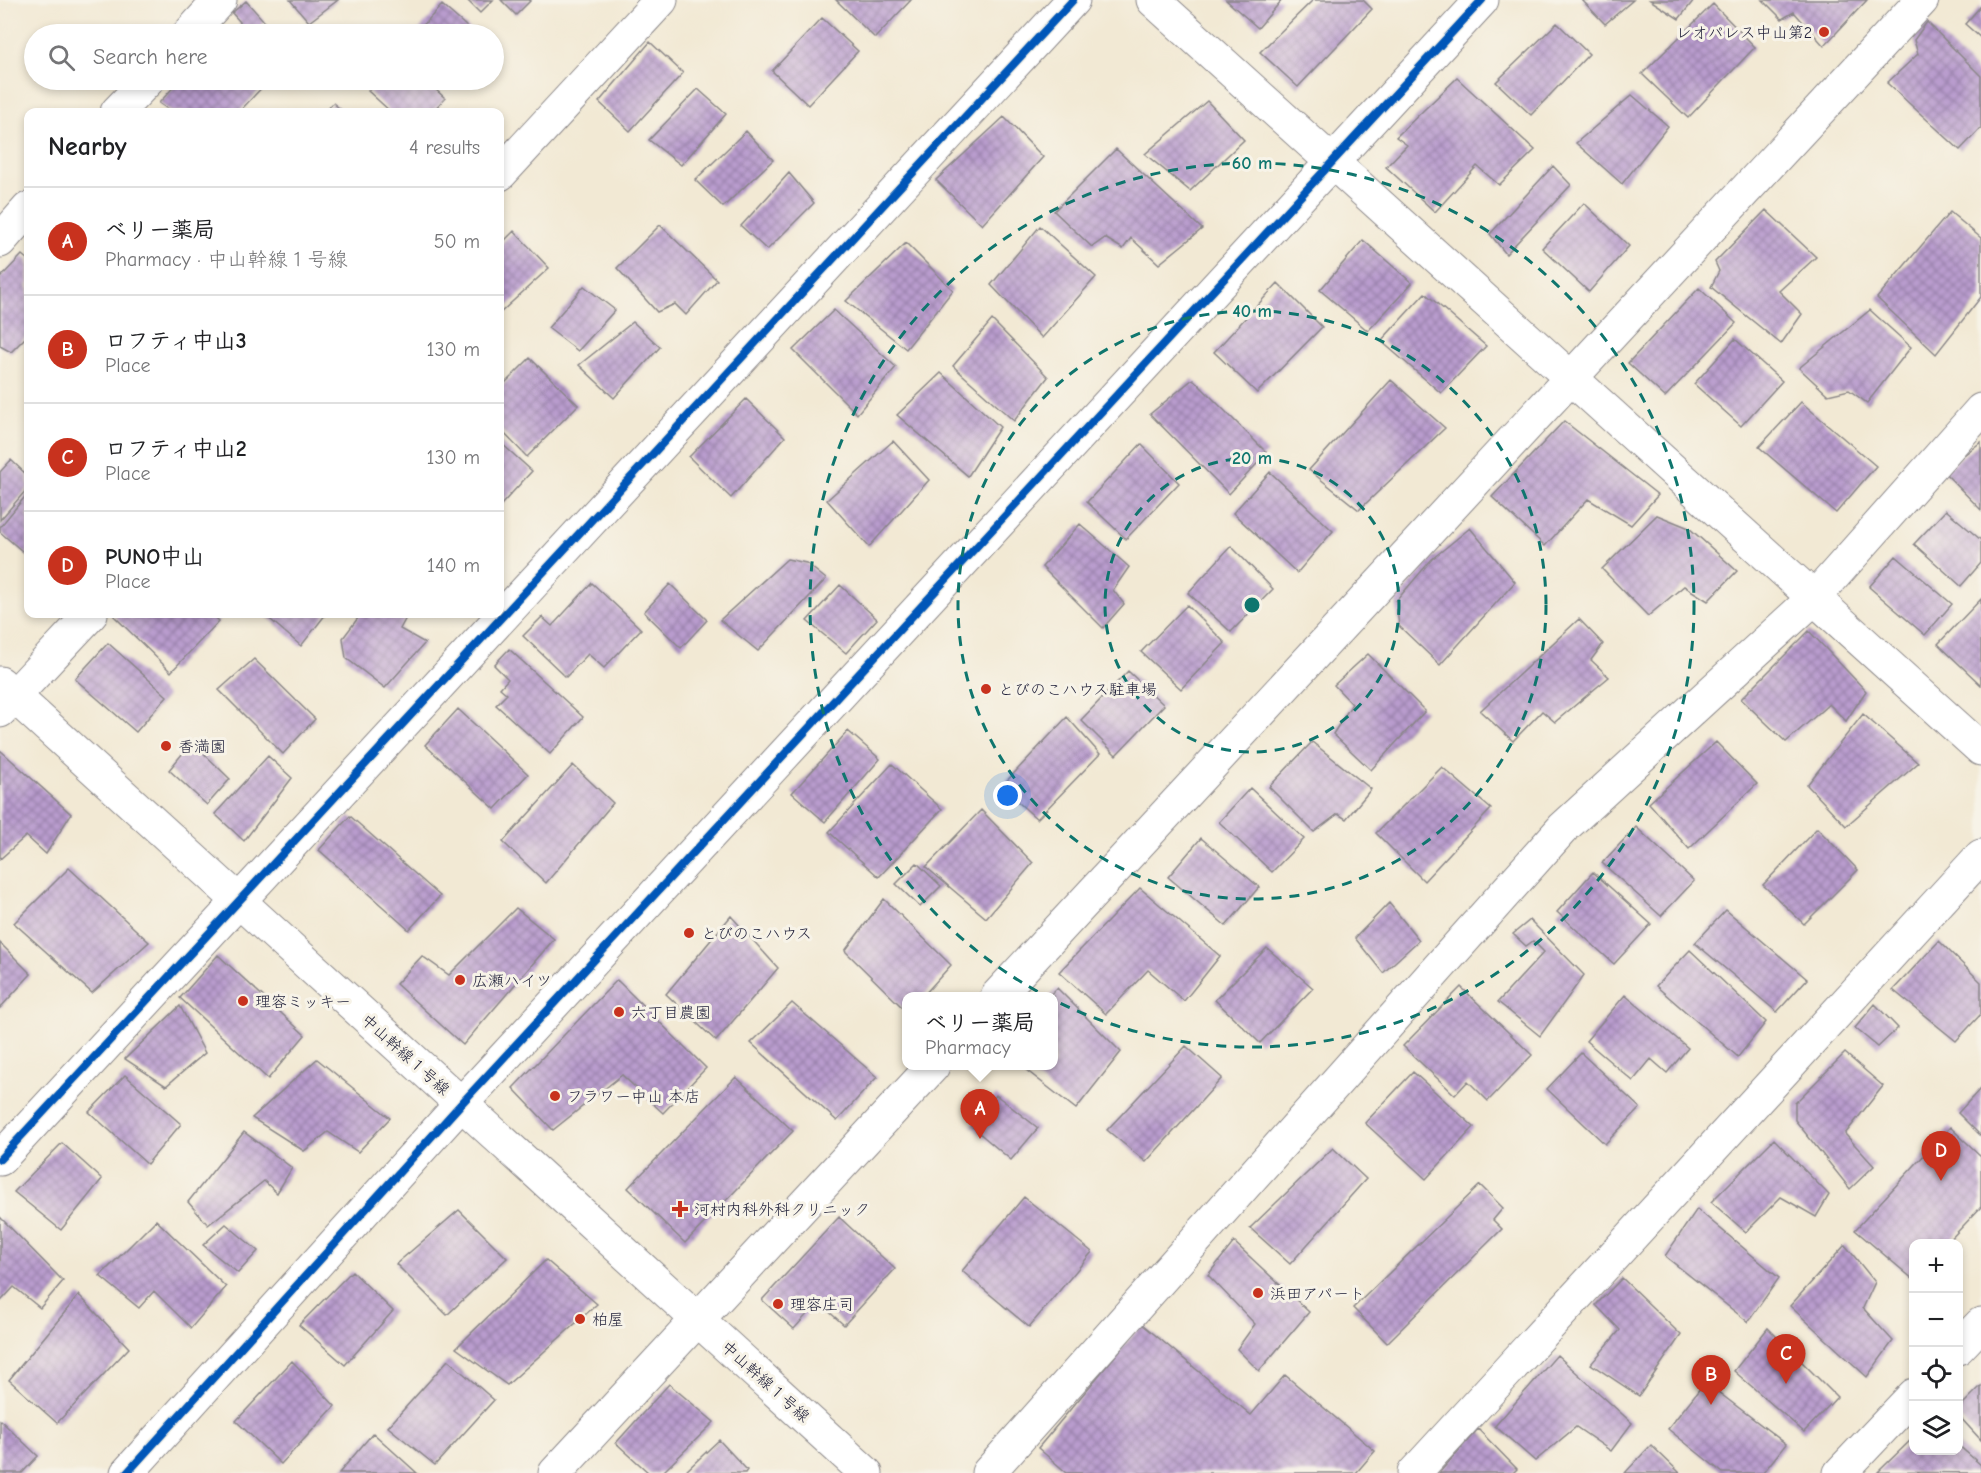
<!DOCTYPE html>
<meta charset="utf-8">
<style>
body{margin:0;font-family:"Comic Neue","Klee One",sans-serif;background:#f6f6f6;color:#202124}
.controls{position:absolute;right:18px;bottom:18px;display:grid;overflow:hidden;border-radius:12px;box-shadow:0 3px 9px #0003}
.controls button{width:54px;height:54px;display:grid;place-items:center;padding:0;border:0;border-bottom:2px solid #e0e0e0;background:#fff;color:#202124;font:30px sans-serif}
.you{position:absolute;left:1008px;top:796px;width:21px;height:21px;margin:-15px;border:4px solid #fff;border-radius:50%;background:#1a73e8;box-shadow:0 0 0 9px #1a73e833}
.badge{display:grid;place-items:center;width:39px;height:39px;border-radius:50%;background:#c8321e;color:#fff;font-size:20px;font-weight:700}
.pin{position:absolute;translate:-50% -50px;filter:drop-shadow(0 2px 3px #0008)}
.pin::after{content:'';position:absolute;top:32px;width:21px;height:18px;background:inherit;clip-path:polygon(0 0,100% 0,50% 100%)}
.popup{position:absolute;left:902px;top:992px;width:156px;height:78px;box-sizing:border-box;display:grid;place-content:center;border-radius:12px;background:#fff;filter:drop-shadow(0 2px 4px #0005);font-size:20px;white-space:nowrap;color:#757577}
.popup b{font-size:22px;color:#202124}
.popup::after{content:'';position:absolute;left:50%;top:100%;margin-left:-12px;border:12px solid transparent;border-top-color:#fff}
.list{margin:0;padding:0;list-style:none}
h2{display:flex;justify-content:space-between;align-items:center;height:78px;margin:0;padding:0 24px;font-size:26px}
h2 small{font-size:20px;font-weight:400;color:#757577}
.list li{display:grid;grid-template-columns:39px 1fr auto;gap:18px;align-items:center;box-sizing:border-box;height:108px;padding:0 24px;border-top:2px solid #e0e0e0}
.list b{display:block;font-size:22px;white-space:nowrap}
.list p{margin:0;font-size:20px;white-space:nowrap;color:#757577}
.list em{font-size:20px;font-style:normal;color:#757577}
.icon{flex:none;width:33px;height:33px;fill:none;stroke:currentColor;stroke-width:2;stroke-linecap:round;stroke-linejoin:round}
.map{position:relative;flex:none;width:1981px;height:1473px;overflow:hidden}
.search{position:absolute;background:#fff;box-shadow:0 3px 9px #0003;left:24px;top:24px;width:480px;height:66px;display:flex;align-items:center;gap:15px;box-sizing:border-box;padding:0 21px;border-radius:33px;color:#757577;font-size:22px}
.panel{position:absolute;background:#fff;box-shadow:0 3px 9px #0003;left:24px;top:108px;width:480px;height:510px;border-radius:12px}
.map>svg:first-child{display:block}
</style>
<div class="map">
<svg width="1981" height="1473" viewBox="0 0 1981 1473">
<defs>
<pattern id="building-cross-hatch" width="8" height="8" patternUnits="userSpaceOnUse" patternTransform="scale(1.5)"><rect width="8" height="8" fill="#b99cce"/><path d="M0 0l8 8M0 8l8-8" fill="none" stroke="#967fa8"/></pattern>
</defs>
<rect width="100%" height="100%" fill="#f7f3e8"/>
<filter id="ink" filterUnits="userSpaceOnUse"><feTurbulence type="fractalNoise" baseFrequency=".0167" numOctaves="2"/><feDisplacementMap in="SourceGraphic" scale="12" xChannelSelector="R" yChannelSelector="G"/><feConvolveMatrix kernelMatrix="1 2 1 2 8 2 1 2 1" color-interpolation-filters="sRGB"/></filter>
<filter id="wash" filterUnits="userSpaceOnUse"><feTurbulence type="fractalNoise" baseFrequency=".008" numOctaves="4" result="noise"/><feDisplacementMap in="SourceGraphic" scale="24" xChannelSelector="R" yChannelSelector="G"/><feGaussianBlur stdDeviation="1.35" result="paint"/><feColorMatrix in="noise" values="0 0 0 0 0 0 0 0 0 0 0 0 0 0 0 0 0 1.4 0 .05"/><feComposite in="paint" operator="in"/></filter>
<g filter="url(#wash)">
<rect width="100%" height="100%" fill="#f2e9d4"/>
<g id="blocks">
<path fill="url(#building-cross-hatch)" d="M290,0H338L309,22Z
M467,0H493L480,13Z
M501,0H531L516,15Z
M836,0H911L875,38Z
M1226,0H1282L1258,28Z
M1313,0H1363L1372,9L1298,87L1260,52Z
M1582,0H1633L1605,24Z
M1650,0H1694L1679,19Z
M1763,0H1867L1824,46L1794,12L1782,19Z
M246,1L264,21L257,34H221L227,28L239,33L240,22L232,13Z
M1713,4L1755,47L1688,118L1642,74Z
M442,5L475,34H415Z
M1981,6V38L1965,24Z
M822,18L858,51L808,105L772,71Z
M1927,22L1981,76V128L1960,150L1887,83L1918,54L1914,40Z
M1557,23L1589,54L1531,115L1496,82Z
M650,42L683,73L630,131L599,102Z
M1457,78L1535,150L1499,185L1477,166L1435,212L1386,167L1407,145L1396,137Z
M180,80H269L239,112H172L159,103Z
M379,80H425L445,98L432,112H391L368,91Z
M698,89L726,114L681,165L649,140Z
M1632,95L1668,126L1622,184L1576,143Z
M1207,101L1244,140L1190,191L1145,154Z
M333,103L344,112H325Z
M1004,117L1043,157L982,225L936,180Z
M746,131L773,160L723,207L695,180Z
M1116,149L1202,229L1159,264L1131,238L1123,249L1105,238L1092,247L1054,211Z
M1553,166L1571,185L1506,254L1490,234Z
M789,173L814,203L767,250L741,226Z
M1584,203L1629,246L1589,292L1542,248Z
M1766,210L1816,257L1779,291L1802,314L1781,344L1711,287L1719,271L1715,262Z
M1950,212L1981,238V297L1936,354L1877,298Z
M660,225L717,280L686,315L675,304L657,312L617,268Z
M1040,226L1096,277L1042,338L991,285Z
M514,231L549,268L500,313V245Z
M1363,240L1412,283L1368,331L1320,290Z
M906,243L953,290L906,349L846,301Z
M22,255L28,260V335L11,352L0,346V278Z
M1278,283L1322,327L1257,393L1214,352Z
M584,286L615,310L578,351L548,328Z
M1699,288L1736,323L1665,397L1628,363Z
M1425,293L1486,346L1441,393L1381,341Z
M834,310L896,367L857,414L793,350Z
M1870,310L1911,347L1867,403L1849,390L1828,395L1799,368Z
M992,320L1048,377L1014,421L953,366Z
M633,322L660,347L614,398L579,365Z
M1735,339L1782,381L1741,426L1694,384Z
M530,358L578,405L527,457L500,429V388Z
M941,373L1000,427L968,476L897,415Z
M1193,379L1267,453L1229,494L1150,414Z
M1391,380L1445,428L1359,510L1309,470Z
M746,399L785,437L731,498L689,457Z
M1801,402L1876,466L1836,513L1759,447Z
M1564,421L1658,495L1631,525L1588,499L1545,546L1492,497Z
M893,441L929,480L869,547L827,500Z
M500,442L532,471L500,506Z
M1981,442V510L1943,471Z
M1141,444L1179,483L1126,539L1087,502Z
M11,460L28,476V488L0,520V472Z
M1270,472L1333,531L1297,573L1233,513Z
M28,493V556L0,532V527Z
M1946,510L1981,540V563L1961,586L1914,544Z
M1657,515L1689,528L1737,571L1708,601L1684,586L1648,616L1602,569Z
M1080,524L1129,567L1113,590L1124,604L1103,628L1042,567Z
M1470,528L1515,582L1440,665L1399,626L1396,601L1432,559Z
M1231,546L1273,589L1231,632L1188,593Z
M1896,556L1952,604L1925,635L1869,587Z
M787,559L806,563L826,579L758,651L720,620Z
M592,583L641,629L604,668L588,654L566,677L523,636L542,617L552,626Z
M670,584L707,620L681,648L644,612Z
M840,585L877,619L846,653L807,621Z
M1981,599V685L1938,644Z
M1187,605L1225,643L1181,689L1141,652Z
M116,614H212L219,621L171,672L114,616Z
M264,614H326L301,646Z
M361,614H405L407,616L400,629L425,643L385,688L346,658L343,638Z
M1579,619L1603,644L1591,660L1609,677L1555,722L1542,711L1513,741L1480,711Z
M1809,631L1866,691L1846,721L1829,704L1786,742L1741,699Z
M108,643L167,696L136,732L75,679Z
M509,649L583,717L550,754L496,705L507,694L500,688L508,679L494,665Z
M1368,654L1425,711L1371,770L1333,734L1352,704L1334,685Z
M254,659L315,719L283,754L219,690Z
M1128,671L1164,705L1116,755L1081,720Z
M458,709L528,774L495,809L425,745Z
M1863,714L1918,763L1846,826L1807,785Z
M1067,717L1100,754L1037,819L1001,787Z
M848,731L880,759L825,822L792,793Z
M192,742L230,779L207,805L169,770Z
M1312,742L1371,789L1346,819L1338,814L1314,832L1269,787Z
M1716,742L1757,784L1689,849L1649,803Z
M0,750L71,814L46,854L26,836L0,859Z
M268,756L292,778L244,841L215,814Z
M892,764L942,809L879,877L829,832Z
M573,765L613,803L546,883L503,842Z
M1442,767L1491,809L1424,881L1376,833Z
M1250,788L1304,839L1272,872L1219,822Z
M981,810L1033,863L986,918L926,867Z
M350,816L440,896L409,930L319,850Z
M1636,827L1694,881L1661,916L1602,863Z
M1817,828L1858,870L1804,924L1763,885Z
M1201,838L1259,887L1226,926L1168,877Z
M917,863L941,886L920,907L896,884Z
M69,868L149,942L92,993L14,923Z
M1593,872L1651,924L1614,964L1557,912Z
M1140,888L1220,956L1184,1001L1148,970L1106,1014L1059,972Z
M884,899L951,965L923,996H906V1011L845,951Z
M1389,903L1419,940L1383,973L1355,938Z
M516,908L554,939L463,1045L396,984L422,956L449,975Z
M1726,910L1807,979L1777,1012L1695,943Z
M731,916L778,968L716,1041L666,994Z
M1530,920L1584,975L1540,1036L1498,1002L1544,952L1533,941L1526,946L1513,934Z
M1939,941L1981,982V1014L1956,1041L1893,990Z
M0,943L31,974L0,1008Z
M1267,948L1313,988L1260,1043L1215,1000Z
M1690,950L1766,1022L1738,1057L1656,986Z
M218,955L305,1035L268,1079L180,998Z
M617,980L706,1068L663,1113L622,1075L553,1130L513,1088Z
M1461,987L1532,1055L1488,1101L1468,1081L1455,1095L1403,1046Z
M1057,988L1121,1052L1076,1109L1021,1066H1054V996H1049Z
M1625,995L1688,1048L1667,1073L1651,1059L1633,1081L1586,1041Z
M792,1003L877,1077L837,1121L751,1043Z
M1875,1004L1898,1028L1878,1047L1855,1028Z
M180,1006L205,1053L166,1086L125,1059Z
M1186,1046L1222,1078L1146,1162L1107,1130Z
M1581,1053L1640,1108L1605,1144L1547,1089Z
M1845,1053L1883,1086L1845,1134L1874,1166L1850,1189L1795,1120V1103Z
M317,1059L390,1118L358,1152L328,1132L304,1151L252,1118Z
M1413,1072L1474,1127L1426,1179L1365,1123Z
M125,1075L181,1124L147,1164L89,1112Z
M736,1077L793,1131L685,1243L628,1188Z
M1981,1088V1136L1958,1113Z
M996,1095L1038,1128L1011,1160L971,1126Z
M1950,1127L1981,1156V1207L1946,1244H1914V1280L1855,1230Z
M244,1132L292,1168L277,1193L264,1181L208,1225L188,1202Z
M1774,1139L1829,1195L1816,1217L1781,1197L1746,1232L1711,1202Z
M62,1143L102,1179L61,1230L14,1192Z
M1333,1148L1366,1179L1290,1264L1250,1228Z
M1480,1185L1503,1208L1493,1220L1502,1229L1387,1343L1353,1308Z
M1024,1197L1092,1252L1029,1327L962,1271Z
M1697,1209L1779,1278L1748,1322L1665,1256Z
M459,1210L507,1258L447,1315L396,1264Z
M0,1217L63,1281L40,1308L14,1287L0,1302Z
M839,1217L895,1269L844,1325L818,1302L794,1329L762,1300Z
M156,1220L226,1287L191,1328L154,1291L139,1308L100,1276Z
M226,1224L258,1251L238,1273L203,1245Z
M1234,1242L1309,1312L1259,1371L1237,1349L1255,1324L1208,1275Z
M1845,1245L1875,1282L1863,1308L1893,1341L1867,1377L1790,1306Z
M546,1260L597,1304L507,1385L456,1348Z
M352,1271L393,1311L345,1365L299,1325Z
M1622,1278L1681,1335L1639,1396L1591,1364L1620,1330L1596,1305Z
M79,1295L129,1348L57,1423L9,1380Z
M1142,1324L1251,1415L1285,1375L1375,1451L1356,1473H1067L1038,1448Z
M1768,1328L1837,1397L1804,1432L1734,1371Z
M1557,1355L1632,1423L1611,1451L1576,1427L1535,1461L1495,1426Z
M448,1360L494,1400L435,1465L388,1427Z
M292,1361L335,1406L281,1464L236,1421Z
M1705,1382L1786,1444L1763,1473H1723L1668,1429Z
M669,1384L714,1422L662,1473H649L616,1443Z
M1981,1386V1440L1958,1415V1409Z
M0,1420L38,1456L22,1473H0Z
M1478,1429L1517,1469L1513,1473H1439Z
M373,1433L417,1473H339Z
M1914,1437V1450H1958V1445L1981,1465V1473L1878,1472Z
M719,1440L747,1470L745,1473H684Z
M1651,1445L1680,1473H1625Z"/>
</g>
</g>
<g filter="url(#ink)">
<use href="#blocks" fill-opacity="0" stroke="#8a8688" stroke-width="1.5"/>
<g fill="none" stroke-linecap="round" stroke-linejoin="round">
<defs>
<path id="minor" d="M1153,0L1981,749
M189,34L220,0
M117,112L148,80
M500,174L661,0
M0,241L28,209
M0,711L91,614
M997,996L1922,0
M0,1159L1073,0
M1958,1348L1981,1324
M127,1473L461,1104L1482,0
M555,1473L933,1066
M988,1473L1563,828L1814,598L1981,410
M1414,1473L1981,856
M1840,1473L1914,1395"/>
<path id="tertiary" d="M0,683L866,1473"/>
</defs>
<use href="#minor" stroke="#8a8688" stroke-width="35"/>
<use href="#tertiary" stroke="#8a8688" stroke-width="35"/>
<use href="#minor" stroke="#fff" stroke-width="33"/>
<use href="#tertiary" stroke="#fff" stroke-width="33"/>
<defs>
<path id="cycleway" d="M0,1159L1073,0
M127,1473L461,1104L1482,0"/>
</defs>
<use href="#cycleway" stroke="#f7f3e8" stroke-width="11"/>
<use href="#cycleway" stroke="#0057b8" stroke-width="8"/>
</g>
</g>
<g fill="none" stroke="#0f766e" stroke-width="3" stroke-dasharray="10 8">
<circle cx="1252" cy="605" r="147"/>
<circle cx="1252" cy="605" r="294"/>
<circle cx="1252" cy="605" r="442"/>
</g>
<g fill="#c8321e" stroke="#f7f3e8" stroke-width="2">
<circle cx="1824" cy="32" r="6"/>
<circle cx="986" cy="689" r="6"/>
<circle cx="166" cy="746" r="6"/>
<circle cx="689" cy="933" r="6"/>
<circle cx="460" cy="980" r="6"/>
<circle cx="243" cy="1001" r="6"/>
<circle cx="619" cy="1012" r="6"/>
<circle cx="555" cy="1096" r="6"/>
<path d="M677 1200h6v6h6v6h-6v6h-6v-6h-6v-6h6z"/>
<circle cx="1258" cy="1293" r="6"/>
<circle cx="778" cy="1304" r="6"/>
<circle cx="580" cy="1319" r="6"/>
</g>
<g text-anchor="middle" stroke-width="6" stroke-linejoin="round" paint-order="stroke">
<g font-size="16" fill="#22223b" stroke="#f7f3e8" text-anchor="start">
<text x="1812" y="38" text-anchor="end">レオパレス中山第2</text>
<text x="998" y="695">とびのこハウス駐車場</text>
<text x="178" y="752">香満園</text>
<text x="701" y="939">とびのこハウス</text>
<text x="472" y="986">広瀬ハイツ</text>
<text x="255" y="1007">理容ミッキー</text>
<text x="631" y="1018">六丁目農園</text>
<text x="567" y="1102">フラワー中山 本店</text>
<text x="694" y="1215">河村内科外科クリニック</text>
<text x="1270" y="1299">浜田アパート</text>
<text x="790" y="1310">理容庄司</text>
<text x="592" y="1325">柏屋</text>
</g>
<g font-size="16" fill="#22223b" stroke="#f7f3e8">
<text transform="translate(406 1054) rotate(42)" y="6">中山幹線１号線</text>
<text transform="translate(766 1381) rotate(42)" y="6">中山幹線１号線</text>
</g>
</g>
<circle cx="1252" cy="605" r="9" fill="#0f766e" stroke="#f7f3e8" stroke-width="3"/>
<g font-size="18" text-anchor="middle" font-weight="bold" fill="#0f766e" stroke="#f7f3e8" stroke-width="6" stroke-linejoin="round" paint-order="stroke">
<text x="1252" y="169">60 m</text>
<text x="1252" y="317">40 m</text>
<text x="1252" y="464">20 m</text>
</g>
</svg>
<div class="controls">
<button>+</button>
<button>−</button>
<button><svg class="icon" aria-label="locate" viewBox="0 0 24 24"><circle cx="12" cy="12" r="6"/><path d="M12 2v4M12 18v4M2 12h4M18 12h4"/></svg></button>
<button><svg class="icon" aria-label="layers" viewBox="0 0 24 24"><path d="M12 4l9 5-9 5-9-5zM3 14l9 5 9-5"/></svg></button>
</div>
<div class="you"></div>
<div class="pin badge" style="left:980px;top:1139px">A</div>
<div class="popup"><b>ベリー薬局</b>Pharmacy</div>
<div class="pin badge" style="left:1711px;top:1405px">B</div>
<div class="pin badge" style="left:1786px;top:1384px">C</div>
<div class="pin badge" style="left:1941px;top:1181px">D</div>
<div class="search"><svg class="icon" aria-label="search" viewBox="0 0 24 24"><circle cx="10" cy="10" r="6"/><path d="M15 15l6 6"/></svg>Search here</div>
<section class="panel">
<h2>Nearby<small>4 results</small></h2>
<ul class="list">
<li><span class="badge">A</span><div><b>ベリー薬局</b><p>Pharmacy · 中山幹線１号線</p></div><em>50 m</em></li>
<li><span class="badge">B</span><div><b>ロフティ中山3</b><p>Place</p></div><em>130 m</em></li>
<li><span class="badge">C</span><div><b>ロフティ中山2</b><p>Place</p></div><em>130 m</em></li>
<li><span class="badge">D</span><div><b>PUNO中山</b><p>Place</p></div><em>140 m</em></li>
</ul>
</section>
</div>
